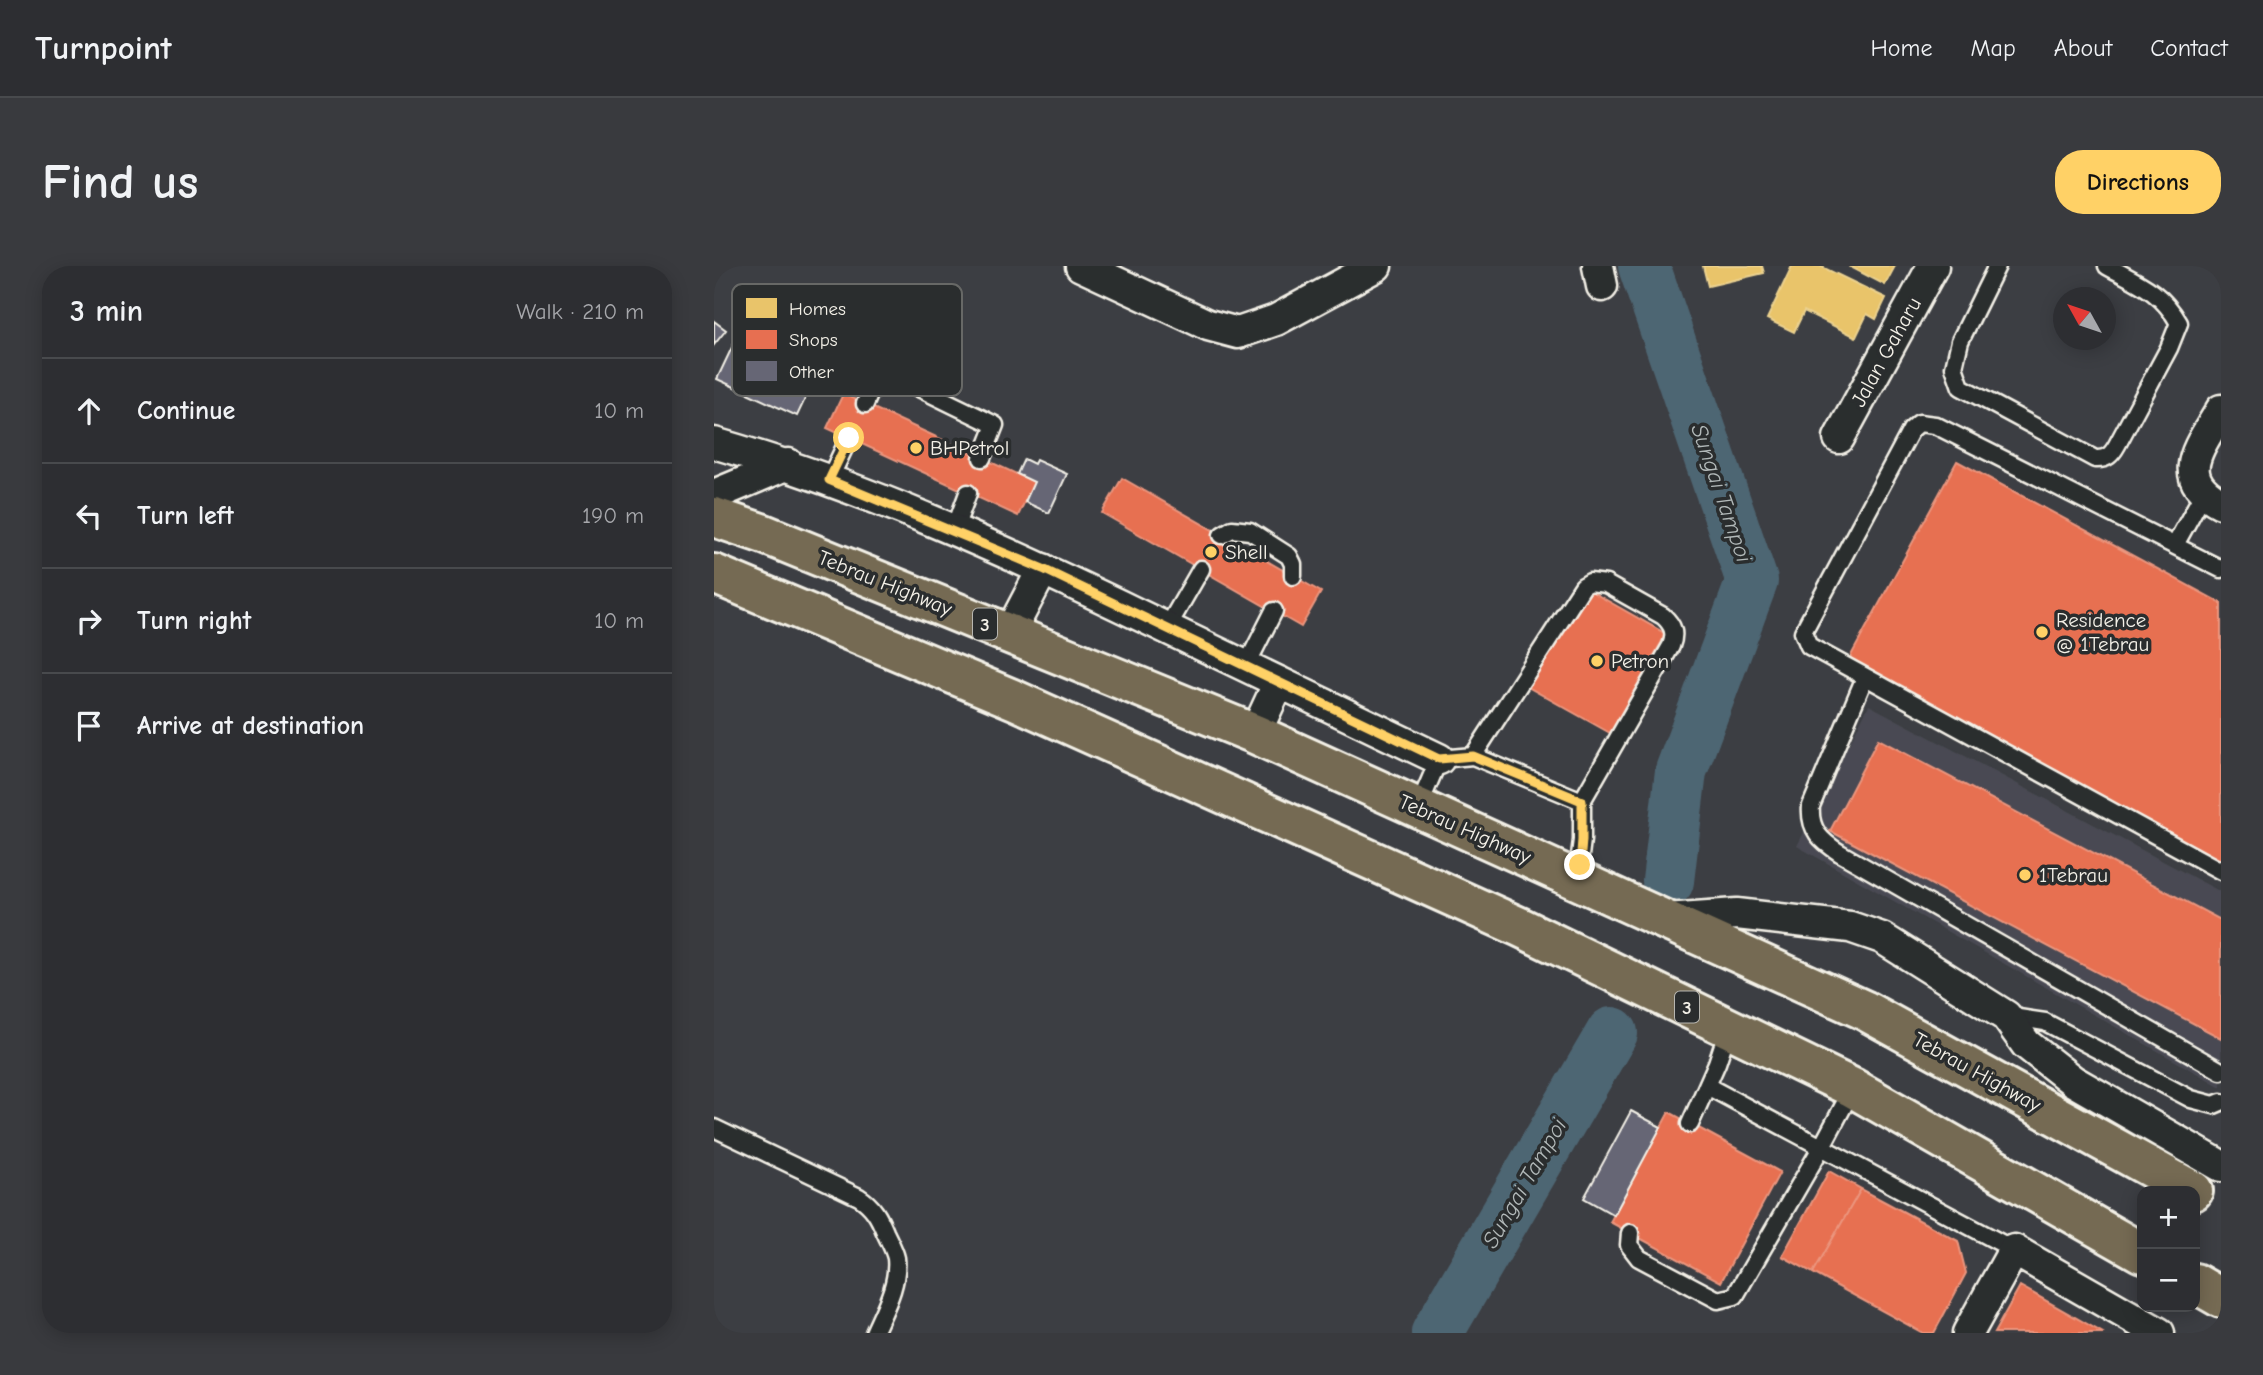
<!DOCTYPE html>
<meta charset="utf-8">
<style>
body{margin:0;font-family:"Comic Neue",sans-serif;background:#393a3e;color:#f1f3f6}
.controls{position:absolute;right:21px;bottom:21px;display:grid;overflow:hidden;border-radius:14px;box-shadow:0 4px 18px #0003}
.controls button{width:63px;height:63px;display:grid;place-items:center;padding:0;border:0;border-bottom:2px solid #484a4d;background:#2d2e32;color:#f1f3f6;font:35px sans-serif}
.compass{position:absolute;left:1339px;top:21px;width:63px;height:63px;border-radius:50%;background:#2d2e32;box-shadow:0 4px 18px #0003;rotate:310deg}
.stop{position:absolute;width:21px;height:21px;margin:-16px;border:5px solid #ffd166;border-radius:50%;background:#fff}
.stop.end{background:#ffd166;border-color:#fff;box-shadow:0 2px 7px #0008}
.list{margin:0;padding:0;list-style:none}
h2{display:flex;justify-content:space-between;align-items:center;height:91px;margin:0;padding:0 28px;font-size:30px}
h2 small{font-size:23px;font-weight:400;color:#a7a8ac}
.list li{display:grid;grid-template-columns:46px 1fr auto;gap:21px;align-items:center;box-sizing:border-box;height:105px;padding:0 28px;border-top:2px solid #484a4d}
.list b{display:block;font-size:26px;white-space:nowrap}
.list em{font-size:23px;font-style:normal;color:#a7a8ac}
.icon{flex:none;width:38px;height:38px;fill:none;stroke:currentColor;stroke-width:2;stroke-linecap:round;stroke-linejoin:round}
.map{position:relative;flex:none;width:1507px;height:1067px;overflow:hidden;border-radius:28px}
header{display:flex;align-items:center;gap:42px;box-sizing:border-box;height:98px;padding:0 35px;background:#2d2e32;border-bottom:2px solid #484a4d}
header strong{font-size:33px}
nav{display:flex;gap:38px;margin-inline-start:auto;font-size:24px}
.intro{display:flex;align-items:center;justify-content:space-between;box-sizing:border-box;height:168px;padding:0 42px}
h1{margin:0;font-size:49px}
.button{padding:18px 32px;border-radius:28px;background:#ffd166;color:#111;font-size:24px;font-weight:700}
main{display:flex;gap:42px;padding:0 42px}
aside{flex:1;background:#2d2e32;border-radius:28px;box-shadow:0 4px 18px #0003}
.map>svg:first-child{display:block}
</style>
<header>
<strong>Turnpoint</strong>
<nav><a>Home</a><a>Map</a><a>About</a><a>Contact</a></nav>
</header>
<div class="intro"><h1>Find us</h1><a class="button">Directions</a></div>
<main>
<aside>
<h2>3 min<small>Walk · 210 m</small></h2>
<ul class="list">
<li><svg class="icon" aria-label="ahead" viewBox="0 0 24 24"><path d="M12 20V5M6 11l6-6 6 6"/></svg><div><b>Continue</b></div><em>10 m</em></li>
<li><svg class="icon" aria-label="left" viewBox="0 0 24 24"><path d="M17 20v-9H6M10 6l-5 5 5 5"/></svg><div><b>Turn left</b></div><em>190 m</em></li>
<li><svg class="icon" aria-label="right" viewBox="0 0 24 24"><path d="M7 20v-9h11M14 6l5 5-5 5"/></svg><div><b>Turn right</b></div><em>10 m</em></li>
<li><svg class="icon" aria-label="arrive" viewBox="0 0 24 24"><path d="M6 21V4h12l-3 4 3 4H6"/></svg><div><b>Arrive at destination</b></div></li>
</ul>
</aside>
<div class="map">
<svg width="1507" height="1067" viewBox="0 0 1507 1067">
<rect width="100%" height="100%" fill="#3c3e43"/>
<filter id="ink" filterUnits="userSpaceOnUse"><feTurbulence type="fractalNoise" baseFrequency=".0143" numOctaves="2"/><feDisplacementMap in="SourceGraphic" scale="14" xChannelSelector="R" yChannelSelector="G"/><feConvolveMatrix kernelMatrix="1 2 1 2 8 2 1 2 1" color-interpolation-filters="sRGB"/></filter>
<g filter="url(#ink)">
<path fill="#494a52" d="M1155,439L1507,626V821L1083,580Z"/>
<path fill="#e9c46a" stroke="#ecd290" stroke-width="2" d="M989,0H1048L1050,7L994,20Z
M1078,0H1106L1172,32L1162,53L1153,48L1142,71L1090,45L1080,66L1053,53Z
M1135,0H1181L1171,19Z
M1223,256L1236,264L1239,260L1252,268L1256,260L1356,314L1350,325L1394,349L1391,354L1426,372L1373,469L1341,451L1335,462L1187,382L1190,375L1180,371L1182,367L1168,359L1185,327L1206,338L1209,333L1219,338L1233,314L1224,309L1227,303L1204,291Z
M1492,399L1507,407V537L1472,519L1475,515L1440,496Z"/>
<path fill="#e76f51" stroke="#eb967e" stroke-width="2" d="M129,128L320,216L304,250L113,162Z
M1243,195L1507,337V596L1134,395Z
M408,212L607,326L587,361L388,247Z
M871,322L952,368L896,467L814,421Z
M1164,473L1507,654V772L1116,565Z
M955,846L1066,906L1007,1016L896,956Z
M1115,905L1147,923L1099,1007L1068,990Z
M1147,923L1244,975L1252,1007L1220,1067H1209L1099,1007Z
M1306,1020L1389,1067H1280Z"/>
<g fill="none" stroke-linecap="round" stroke-linejoin="round">
<path stroke="#4e6673" stroke-width="52" d="M930,0L1038,315L967,505L954,615
M723,1067L898,767"/>
</g>
<path fill="#666675" stroke="#f4f1e8" stroke-width="2" d="M38,39L118,76L83,150L3,113Z
M0,55L12,64L0,79Z
M310,193L320,198L322,194L353,208L335,247L311,236L320,216L303,208Z
M917,845L947,861L900,949L870,932Z"/>
<g fill="none" stroke-linecap="round" stroke-linejoin="round">
<defs>
<path id="service" d="M1283,0L1246,75L1240,101L1247,121L1381,193C1393,194 1398,188 1403,179L1455,82L1465,57C1447,25 1424,17 1393,0
M151,138L166,103L281,159L268,192
M115,214L135,172
M240,265L254,227
M508,269L518,263L536,265L575,290L579,298V310
M1461,279L1489,228
M1507,303L1221,159L1205,157L1197,164L1089,366L1095,380L1507,605
M453,362L487,303
M532,400L560,345
M1151,411L1097,540C1095,564 1107,575 1126,587L1507,805
M759,490L869,320L876,316L892,318L949,350C959,359 962,367 957,380L868,535V574L863,613
M704,542L725,493L759,490L868,535
M1292,750L1331,756L1477,833L1500,839L1507,836
M993,820L1300,984
M976,858L1003,797L1015,761
M0,862L145,931C159,940 165,951 171,966C175,975 180,983 182,992C185,1018 170,1044 160,1067
M916,967L915,979L925,992L1004,1034L1021,1030L1107,882L1139,822"/>
<path id="minor" d="M367,0L494,59L524,67L562,54L662,0
M884,0L888,20
M1507,144C1487,180 1457,211 1507,237
M1125,172L1219,0
M0,177C146,219 286,282 423,348C524,396 624,445 725,493
M0,229L74,198
M295,368L329,303
M541,468L565,416
M952,653L1023,648L1136,661L1168,672L1292,750L1312,778L1359,815L1507,900
M1254,1067L1300,984L1445,1067"/>
<path id="trunk" d="M0,251L50,268L541,468L1150,744L1479,925
M0,308L301,434L806,661L1139,822L1428,987
M1481,1017L1507,1032"/>
</defs>
<use href="#service" stroke="#f4f1e8" stroke-width="21"/>
<use href="#minor" stroke="#f4f1e8" stroke-width="35"/>
<use href="#trunk" stroke="#f4f1e8" stroke-width="44"/>
<use href="#service" stroke="#2a2d2e" stroke-width="16"/>
<use href="#minor" stroke="#2a2d2e" stroke-width="30"/>
<use href="#trunk" stroke="#746b52" stroke-width="38"/>
</g>
</g>
<g fill="none" stroke-linecap="round" stroke-linejoin="round" filter="url(#ink)">
<path stroke="#ffd166" stroke-width="9" d="M135,172L115,214L329,303L725,493L759,490L868,535V574L866,599"/>
</g>
<g fill="#ffd166" stroke="#2a2d2e" stroke-width="2.5">
<circle cx="202" cy="182" r="7"/>
<circle cx="497" cy="286" r="7"/>
<circle cx="1328" cy="366" r="7"/>
<circle cx="883" cy="395" r="7"/>
<circle cx="1311" cy="609" r="7"/>
</g>
<g text-anchor="middle" stroke-width="7" stroke-linejoin="round" paint-order="stroke">
<g fill="#2a2d2e" stroke="#b7b6b0" stroke-width="2">
<rect x="259" y="342.5" width="24" height="31" rx="5"/>
<rect x="961" y="725.5" width="24" height="31" rx="5"/>
</g>
<g font-size="19" font-weight="bold" fill="#f4f1e8">
<text x="271" y="365">3</text>
<text x="973" y="748">3</text>
</g>
<g font-size="21" fill="#f4f1e8" stroke="#2a2d2e">
<text transform="translate(1172 86) rotate(-61)" y="7">Jalan Gaharu</text>
<text transform="translate(171 317) rotate(22)" y="7">Tebrau Highway</text>
<text transform="translate(751 563) rotate(24)" y="7">Tebrau Highway</text>
<text transform="translate(1263 806) rotate(29)" y="7">Tebrau Highway</text>
</g>
<g font-size="21" fill="#f4f1e8" stroke="#2a2d2e" text-anchor="start">
<text x="216" y="189">BHPetrol</text>
<text x="511" y="293">Shell</text>
<text x="1342" y="361">Residence<tspan x="1342" dy="24">@ 1Tebrau</tspan></text>
<text x="897" y="402">Petron</text>
<text x="1325" y="616">1Tebrau</text>
</g>
<g font-size="23" font-style="italic" fill="#b2b9b9" stroke="#2a2d2e">
<text transform="translate(1008 227) rotate(71)" y="8">Sungai Tampoi</text>
<text transform="translate(810 917) rotate(-60)" y="8">Sungai Tampoi</text>
</g>
</g>
<rect x="18" y="18" width="230" height="112" rx="10" fill="#2a2d2e" stroke="#676866" stroke-width="2"/>
<rect x="32" y="32" width="31" height="20" fill="#e9c46a"/>
<rect x="32" y="64" width="31" height="19" fill="#e76f51"/>
<rect x="32" y="95" width="31" height="20" fill="#666675"/>
<g font-size="19" fill="#f4f1e8">
<text x="75" y="49">Homes</text>
<text x="75" y="80">Shops</text>
<text x="75" y="112">Other</text>
</g>
</svg>
<div class="controls">
<button>+</button>
<button>−</button>
</div>
<svg class="compass" viewBox="-18 -18 36 36"><path d="M0-13l5 13h-10z" fill="#e53935"/><path d="M0 13l5-13h-10z" fill="#a7a8ac"/></svg>
<div class="stop" style="left:135px;top:172px"></div>
<div class="stop end" style="left:866px;top:599px"></div>
</div>
</main>
